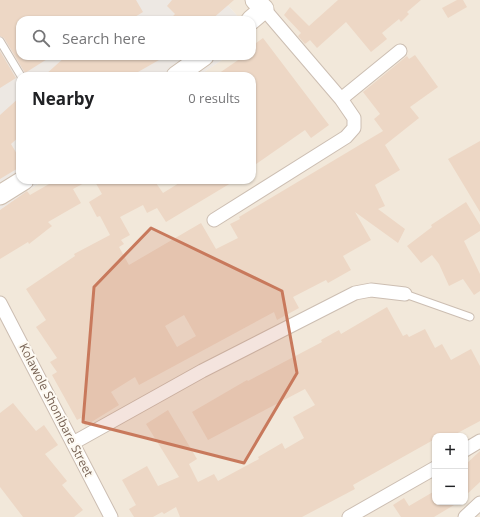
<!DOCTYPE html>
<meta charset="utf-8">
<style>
body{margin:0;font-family:"Open Sans",sans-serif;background:#f6f6f6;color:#202124}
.controls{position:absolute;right:12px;bottom:12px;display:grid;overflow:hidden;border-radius:8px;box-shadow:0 1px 3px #0004}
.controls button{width:36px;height:36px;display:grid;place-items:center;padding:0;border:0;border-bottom:1px solid #e0e0e0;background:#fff;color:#202124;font:20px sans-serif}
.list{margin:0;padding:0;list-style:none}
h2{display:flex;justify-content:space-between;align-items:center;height:52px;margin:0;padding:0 16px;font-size:17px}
h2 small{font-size:13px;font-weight:400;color:#757577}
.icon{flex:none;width:22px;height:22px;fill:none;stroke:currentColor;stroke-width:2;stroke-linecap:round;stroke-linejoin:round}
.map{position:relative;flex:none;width:480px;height:517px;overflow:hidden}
.search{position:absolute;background:#fff;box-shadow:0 1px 3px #0004;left:16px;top:16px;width:240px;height:44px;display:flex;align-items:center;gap:10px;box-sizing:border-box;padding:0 14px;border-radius:12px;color:#757577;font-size:15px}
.panel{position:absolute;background:#fff;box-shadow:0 1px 3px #0004;left:16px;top:72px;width:240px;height:112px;border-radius:12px}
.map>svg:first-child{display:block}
</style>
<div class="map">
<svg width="480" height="517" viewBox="0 0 480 517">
<rect width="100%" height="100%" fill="#fbf5eb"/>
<path fill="#f2e8da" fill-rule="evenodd" d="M223,0H480V517H0V210L44,180H252V76H198L228,56H252V40L256,37L252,32V20H241ZM435,436H465V502H435Z"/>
<path fill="#ede8e3" d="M0,0H223L241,20H20V56H228L198,76H20V180H44L0,210Z"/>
<path fill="#edd7c5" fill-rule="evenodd" d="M0,0H136L143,12L130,20H20V56H52L25,73L4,38L0,36Z
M172,0H234L211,20H169L175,14L167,6Z
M338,0H421L407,12L409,14L401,22L399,19L382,33L387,39L371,52L346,22L317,48L310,40L305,44L298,36L301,33L284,15L290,7L309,26Z
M457,0H463L467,7L448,18L442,8Z
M263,38L329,125L311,138L305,130L252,167V76H215L244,56H252V46Z
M0,51L16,78L0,88Z
M415,55L438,87L410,107L419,118L385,145L400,170L375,185L385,206L378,209L405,229L398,243L355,212L371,240L343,256L351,270L328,283L326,280L293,297L299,308L277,320L274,312L139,385L135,377L111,392L119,405L85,426L81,418L77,420L52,375L57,372L50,362L57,358L36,327L46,320L26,289L75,256L74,254L110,235L100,216L97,217L89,202L102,194L94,180H154L163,193L184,180H236L166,222L157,208L147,213L143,205L120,217L130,235L121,240L124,244L119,247L129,265L201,223L216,249L238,238L230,224L240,219L239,217L383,131L374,119L380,114L363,92L402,60L407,56L409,59ZM184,315L196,336L177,347L165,326Z
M66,56H166L131,76H44Z
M20,97V136L11,144L20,159V167L0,179V115Z
M480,141V212L448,159Z
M56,180H90L73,189L81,203L48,222L52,226L29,244L28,242L0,259V210L27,191L30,195Z
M466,202L480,225V231L464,241L480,274V291L474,295L463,279L449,286L439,264L432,255L421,263L407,246L432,227L431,225Z
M387,307L403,336L407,334L409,337L425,329L435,348L442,344L451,360L471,349L480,366V421L452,436H435V439L353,485L355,489L302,517H180L176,507L164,514L162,512L153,517H134L129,509L136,505L122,480L147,466L158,486L179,477L146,424L168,410L197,459L189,464L198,482L214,474L218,481L259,459L258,457L282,443L285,449L304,438L293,417L315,405L305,389L208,440L192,412L247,380L248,381L322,342L321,340L339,330L341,334Z
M13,403L36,431L44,425L58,445L45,454L67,481L62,485L83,510L74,517H23L0,487V413Z
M480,451V482L465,496V465Z
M433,492L435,496V502H459L434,517H401L393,505L404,498L409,506Z"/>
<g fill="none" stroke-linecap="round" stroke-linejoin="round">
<defs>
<path id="lane" d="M0,41L21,76
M405,294L470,317"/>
<path id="street" d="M341,99L400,51
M214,220L346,137L354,128V118L341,99L264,9
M0,303L111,517
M73,443L202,371L355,293L371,290L405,294
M465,450L480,441
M349,517L435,468
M465,517L480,503"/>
<path id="secondary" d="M251,20L264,9L255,0
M176,76L204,56
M0,195L24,180"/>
</defs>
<use href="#lane" stroke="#ccbeb2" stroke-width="9"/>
<use href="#street" stroke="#ccbeb2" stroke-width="15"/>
<use href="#secondary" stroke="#cebfb0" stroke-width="21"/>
<use href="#lane" stroke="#fff" stroke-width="7"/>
<use href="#street" stroke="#fff" stroke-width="13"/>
<use href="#secondary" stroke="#fff" stroke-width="19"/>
</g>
<path fill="#c8795c" fill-opacity="0.2" stroke="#c8795c" stroke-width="3" stroke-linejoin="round" d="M151,228L282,291L297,373L244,463L83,422L94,287Z"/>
<g text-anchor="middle" stroke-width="4" stroke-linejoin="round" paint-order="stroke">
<g font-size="12" fill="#735e50" stroke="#fdf9f1">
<text transform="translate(56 410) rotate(63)" y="4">Kolawole Shonibare Street</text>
</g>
</g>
</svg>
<div class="controls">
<button>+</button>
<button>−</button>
</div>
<div class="search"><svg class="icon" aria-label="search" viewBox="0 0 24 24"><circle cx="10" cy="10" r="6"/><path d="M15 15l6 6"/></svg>Search here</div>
<section class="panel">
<h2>Nearby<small>0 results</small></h2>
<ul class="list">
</ul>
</section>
</div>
